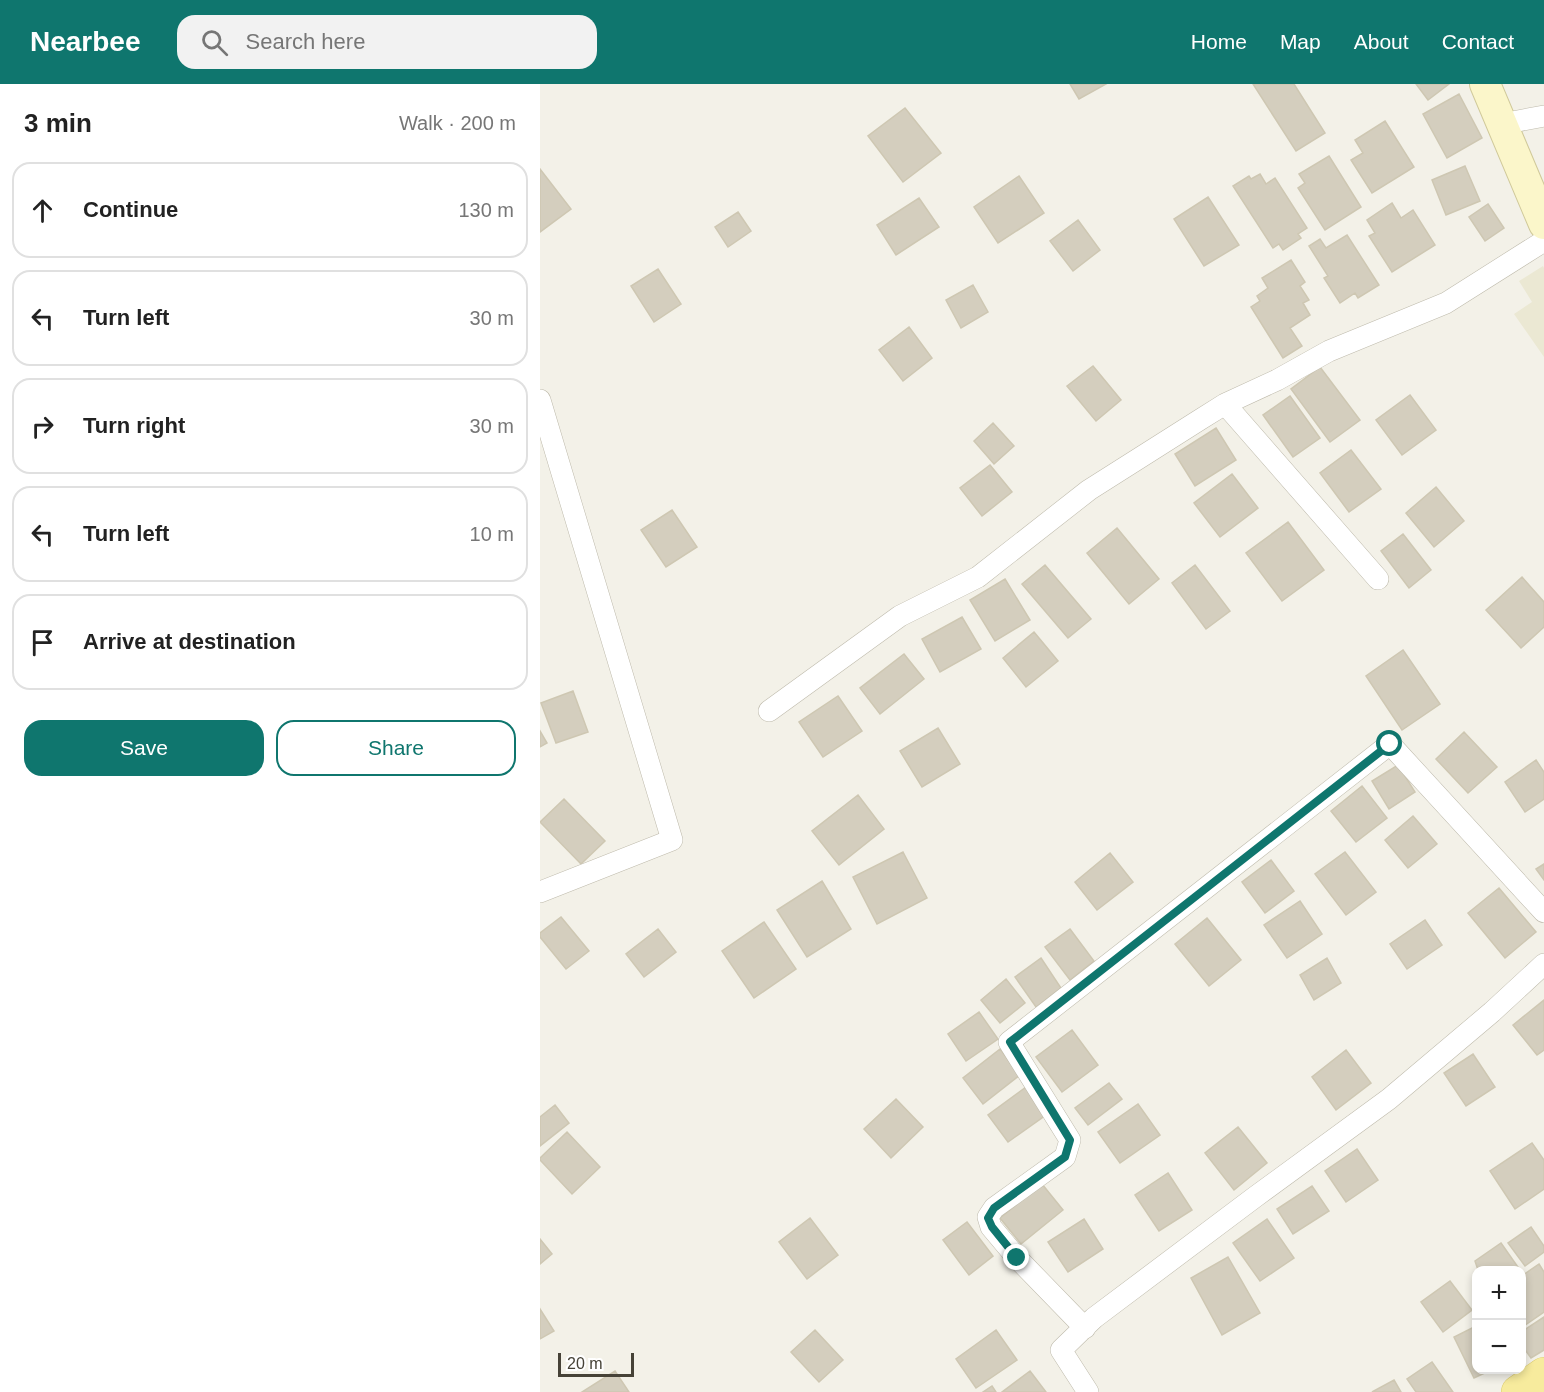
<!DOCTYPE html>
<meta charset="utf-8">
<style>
body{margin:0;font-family:Helvetica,sans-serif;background:#f2f2f2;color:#222}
.controls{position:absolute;right:18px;bottom:18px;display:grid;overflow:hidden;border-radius:12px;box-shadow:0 3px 9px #0003}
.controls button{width:54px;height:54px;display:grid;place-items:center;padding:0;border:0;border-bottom:2px solid #e0e0e0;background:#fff;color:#222;font:30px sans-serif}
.scale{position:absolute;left:18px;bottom:15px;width:76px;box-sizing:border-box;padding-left:6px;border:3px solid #464237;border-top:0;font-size:16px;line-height:21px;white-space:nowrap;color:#464237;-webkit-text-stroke:4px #fff;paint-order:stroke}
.stop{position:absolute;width:18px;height:18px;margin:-14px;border:4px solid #0f766e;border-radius:50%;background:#fff}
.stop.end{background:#0f766e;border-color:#fff;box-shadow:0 2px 6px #0008}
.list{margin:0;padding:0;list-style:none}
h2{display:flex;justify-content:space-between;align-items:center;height:78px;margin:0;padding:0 24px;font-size:26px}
h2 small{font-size:20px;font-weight:400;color:#767676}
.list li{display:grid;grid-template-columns:39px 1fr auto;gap:18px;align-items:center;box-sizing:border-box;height:96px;margin:0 12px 12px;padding:0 12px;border:2px solid #e0e0e0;border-radius:18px}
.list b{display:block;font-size:22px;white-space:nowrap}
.list em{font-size:20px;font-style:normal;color:#767676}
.actions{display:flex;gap:12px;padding:18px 24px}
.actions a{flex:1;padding:14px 0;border:2px solid #0f766e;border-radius:18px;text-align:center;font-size:21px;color:#0f766e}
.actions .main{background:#0f766e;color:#fff}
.icon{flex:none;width:33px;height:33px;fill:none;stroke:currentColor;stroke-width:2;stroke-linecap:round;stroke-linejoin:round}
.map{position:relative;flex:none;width:1004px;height:1308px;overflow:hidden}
header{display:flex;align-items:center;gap:36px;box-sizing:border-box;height:84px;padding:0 30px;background:#0f766e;color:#fff}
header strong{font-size:28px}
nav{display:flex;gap:33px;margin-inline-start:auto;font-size:21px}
.search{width:420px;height:54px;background:#f2f2f2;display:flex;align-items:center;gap:15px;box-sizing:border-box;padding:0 21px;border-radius:18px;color:#767676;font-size:22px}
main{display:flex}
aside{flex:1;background:#fff}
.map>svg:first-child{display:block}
</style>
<header>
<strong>Nearbee</strong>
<div class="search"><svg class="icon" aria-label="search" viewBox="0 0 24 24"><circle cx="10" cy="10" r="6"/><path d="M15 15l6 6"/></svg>Search here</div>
<nav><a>Home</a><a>Map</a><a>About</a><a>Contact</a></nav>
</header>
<main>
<aside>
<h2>3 min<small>Walk · 200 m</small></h2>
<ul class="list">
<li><svg class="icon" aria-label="ahead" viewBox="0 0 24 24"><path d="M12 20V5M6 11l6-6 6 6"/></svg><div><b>Continue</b></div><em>130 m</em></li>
<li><svg class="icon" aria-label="left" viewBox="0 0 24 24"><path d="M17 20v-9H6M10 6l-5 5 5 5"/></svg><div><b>Turn left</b></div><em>30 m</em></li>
<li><svg class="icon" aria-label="right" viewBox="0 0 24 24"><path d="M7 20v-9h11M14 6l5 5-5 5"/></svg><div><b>Turn right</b></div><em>30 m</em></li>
<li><svg class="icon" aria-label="left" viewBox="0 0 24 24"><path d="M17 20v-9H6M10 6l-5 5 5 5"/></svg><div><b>Turn left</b></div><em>10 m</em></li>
<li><svg class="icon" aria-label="arrive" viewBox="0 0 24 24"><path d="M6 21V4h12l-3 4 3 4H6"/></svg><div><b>Arrive at destination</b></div></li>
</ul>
<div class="actions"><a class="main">Save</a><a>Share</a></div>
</aside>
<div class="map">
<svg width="1004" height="1308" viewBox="0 0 1004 1308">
<rect width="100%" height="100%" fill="#f3f1e8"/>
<path fill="#ebe8d3" d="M1003,182L1004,184V273L974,230L992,218L979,197Z"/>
<path fill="#d4cebe" stroke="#cec7b2" stroke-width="1.5" d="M530,0H566L539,15Z
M713,0H754L785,49L756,67Z
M876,0H909L888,16Z
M919,10L942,54L907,74L883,30Z
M365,24L401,69L363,98L328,52Z
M845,37L874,83L832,109L811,76L823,69L815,56Z
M789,72L821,123L785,146L758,104L765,99L759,90Z
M925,82L940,117L906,131L892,96Z
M0,85L31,125L0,148Z
M720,90L726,100L735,94L767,144L758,150L761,154L743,166L739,160L733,164L693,102L709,92L711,95Z
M479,92L504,129L458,159L434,123Z
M668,113L699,161L664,182L634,135Z
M379,114L399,143L356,171L337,141Z
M852,119L861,134L873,126L895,161L852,188L829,152L835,149L827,136Z
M948,120L964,144L945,157L929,133Z
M198,128L211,147L188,163L175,143Z
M538,136L560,166L533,187L510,157Z
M807,151L839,201L818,214L815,209L800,219L784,194L788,192L769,162L780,155L786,164Z
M751,176L765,198L760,202L769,216L763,219L770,231L750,244L762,262L743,274L711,223L720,217L717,212L728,204L722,194Z
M118,185L141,220L114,238L91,202Z
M433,201L448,228L421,244L406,216Z
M369,243L392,274L363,297L339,266Z
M553,282L581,316L556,337L527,302Z
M780,283L820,336L790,358L751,305Z
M870,311L896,346L862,371L836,336Z
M750,312L780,354L753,373L723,331Z
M453,339L474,362L454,380L434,357Z
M676,344L696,376L655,402L635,370Z
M811,366L841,405L809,428L780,389Z
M450,381L472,408L442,432L420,404Z
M692,390L718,424L680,453L654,419Z
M896,403L924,437L894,463L866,429Z
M132,426L157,463L126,483L101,446Z
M748,438L784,486L742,517L706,469Z
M577,444L619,495L589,520L547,469Z
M863,450L891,486L869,504L841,467Z
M505,481L551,535L528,554L482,500Z
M655,481L690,527L666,545L632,499Z
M982,493L1004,518V543L981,564L946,526Z
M465,495L490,536L455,557L430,516Z
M422,533L441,565L400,588L382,555Z
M494,548L518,577L486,603L463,574Z
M863,566L900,620L862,646L826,592Z
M364,570L384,595L340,630L320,604Z
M33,607L48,648L16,659L1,619Z
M298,612L322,647L283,673L259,638Z
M398,644L420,680L382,703L360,667Z
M0,647L7,659L0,663Z
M924,648L957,683L928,709L896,675Z
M996,676L1004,688V715L985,728L965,698Z
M858,681L875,708L849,725L832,697Z
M822,702L847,734L816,758L791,727Z
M318,711L344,745L299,781L272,747Z
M24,715L65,757L41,780L0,738Z
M873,732L897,760L868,784L845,756Z
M363,768L387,814L337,840L313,793Z
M805,768L836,808L806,831L775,790Z
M570,769L593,798L557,826L535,798Z
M731,776L754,807L725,829L702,798Z
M1004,780V796L996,785Z
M282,797L311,845L267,873L237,826Z
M959,804L996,848L965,874L928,829Z
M760,817L782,850L747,874L724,841Z
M21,833L49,867L26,885L0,853V849Z
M667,834L701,876L669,902L635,860Z
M885,836L902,861L867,885L850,860Z
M224,838L256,885L214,914L182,867Z
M118,845L136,868L104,893L86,870Z
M530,845L554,877L530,896L505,863Z
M501,874L521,904L496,923L475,893Z
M787,874L801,899L774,916L760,891Z
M466,895L485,919L460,939L441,916Z
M1004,916V966L997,971L973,941Z
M439,928L458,955L426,977L408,950Z
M532,946L558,981L522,1008L496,973Z
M460,965L480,991L443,1020L423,994Z
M806,966L831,999L796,1026L772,993Z
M933,970L955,1003L926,1022L904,989Z
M569,999L582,1015L548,1041L535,1024Z
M486,1003L506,1031L468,1058L448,1031Z
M356,1015L383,1043L351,1074L324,1045Z
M598,1020L620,1051L580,1079L558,1048Z
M15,1021L29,1039L0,1062V1033Z
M698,1043L727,1079L694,1106L665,1069Z
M27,1048L60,1083L32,1110L0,1076V1074Z
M992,1059L1004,1076V1105L975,1125L950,1087Z
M817,1065L838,1096L806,1118L785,1087Z
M628,1089L652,1126L619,1147L595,1111Z
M502,1100L523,1126L481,1160L460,1134Z
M772,1102L789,1127L753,1150L737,1125Z
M270,1134L298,1171L267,1195L239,1158Z
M544,1135L563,1165L528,1188L508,1158Z
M727,1135L754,1174L720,1197L693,1159Z
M427,1138L453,1172L429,1191L403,1156Z
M991,1143L1004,1162V1168L985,1182L968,1159Z
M0,1155L12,1170L0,1180Z
M961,1159L980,1186H938L935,1177Z
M688,1173L720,1229L682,1251L651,1194Z
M999,1180L1004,1188V1228L981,1244V1188L983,1191Z
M910,1197L932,1226L903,1248L881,1218Z
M0,1225L14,1247L0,1255Z
M1004,1233V1266L991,1274L981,1260V1248Z
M936,1242V1286H951L934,1294L914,1253Z
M275,1246L303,1276L279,1298L251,1268Z
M456,1246L477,1276L436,1304L416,1275Z
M892,1278L913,1308H876L867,1295Z
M75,1287L89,1308H42Z
M490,1287L506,1308H462Z
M854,1296L861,1308H832Z
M452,1302L456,1308H443Z"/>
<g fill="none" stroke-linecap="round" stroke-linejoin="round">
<defs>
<path id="minor" d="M962,40L1004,32
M0,316L132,756L0,808
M685,320L838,495
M229,627L360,532L438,493L549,406L661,335L685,320L737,296L789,267L906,219L1004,157
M545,1244L477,1174L451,1143L448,1133L454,1124L525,1073L530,1056L469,958L850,660L1004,828
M548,1308L521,1266L554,1234L715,1113L849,1015L952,928L1004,880"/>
<path id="secondary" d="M945,0L1004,140"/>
<path id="primary" d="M978,1308L1004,1290"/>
</defs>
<use href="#minor" stroke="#bebaab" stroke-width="22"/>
<use href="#secondary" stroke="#d0c99a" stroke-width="32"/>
<use href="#primary" stroke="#dccb6d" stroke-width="34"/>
<use href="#minor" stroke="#fff" stroke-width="21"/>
<use href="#secondary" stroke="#fbf6ca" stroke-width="30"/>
<use href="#primary" stroke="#f7eb9d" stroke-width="33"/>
</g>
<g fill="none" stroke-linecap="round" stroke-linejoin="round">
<path stroke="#0f766e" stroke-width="8" d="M477,1174L452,1143L448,1134L454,1124L525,1073L530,1056L470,958L850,660"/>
</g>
</svg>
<div class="controls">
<button>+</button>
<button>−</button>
</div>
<div class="scale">20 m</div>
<div class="stop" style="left:850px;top:660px"></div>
<div class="stop end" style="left:477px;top:1174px"></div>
</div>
</main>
